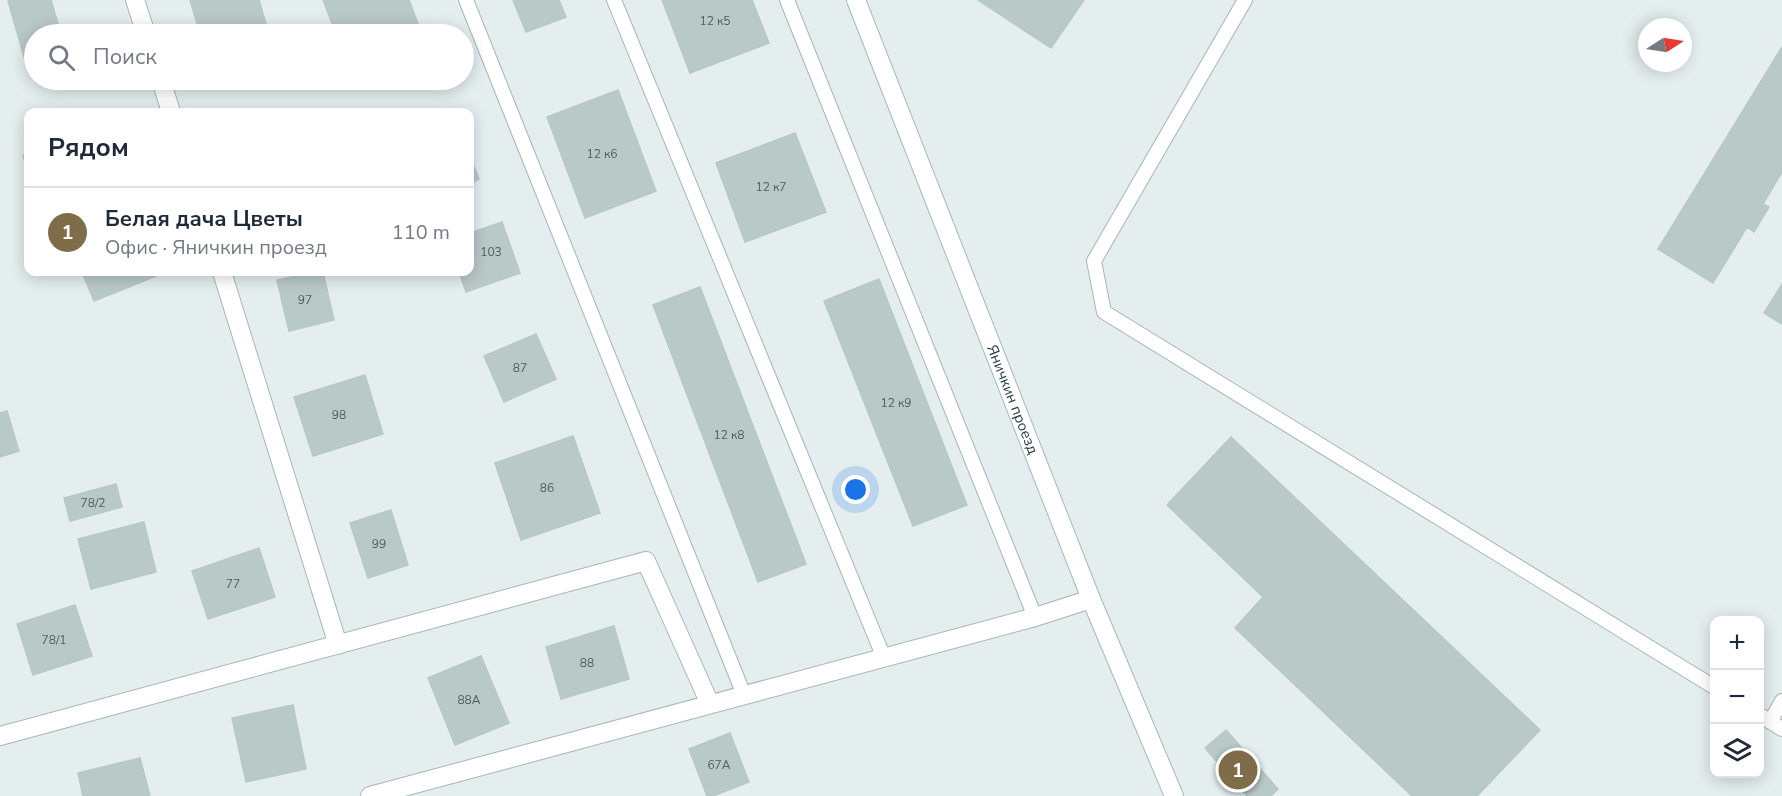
<!DOCTYPE html>
<html lang="ru">
<meta charset="utf-8">
<style>
body{margin:0;font-family:"Nunito Sans",sans-serif;background:#f2f2f3;color:#1f2937}
.controls{position:absolute;right:18px;bottom:18px;display:grid;overflow:hidden;border-radius:12px;box-shadow:0 3px 15px #0003}
.controls button{width:54px;height:54px;display:grid;place-items:center;padding:0;border:0;border-bottom:2px solid #e0e1e3;background:#fff;color:#1f2937;font:30px sans-serif}
.compass{position:absolute;left:1638px;top:18px;width:54px;height:54px;border-radius:50%;background:#fff;box-shadow:0 3px 15px #0003;rotate:78deg}
.you{position:absolute;left:856px;top:490px;width:21px;height:21px;margin:-15px;border:4px solid #fff;border-radius:50%;background:#1a73e8;box-shadow:0 0 0 9px #1a73e833}
.badge{display:grid;place-items:center;width:39px;height:39px;border-radius:50%;background:#7f6c48;color:#fff;font-size:20px;font-weight:700}
.pin{position:absolute;translate:-50% -50%;border:3px solid #fff;box-shadow:0 2px 6px #0006}
.list{margin:0;padding:0;list-style:none}
h2{display:flex;justify-content:space-between;align-items:center;height:78px;margin:0;padding:0 24px;font-size:26px}
h2 small{font-size:20px;font-weight:400;color:#747a83}
.list li{display:grid;grid-template-columns:39px 1fr auto;gap:18px;align-items:center;box-sizing:border-box;height:90px;padding:0 24px;border-top:2px solid #e0e1e3}
.list b{display:block;font-size:22px;white-space:nowrap}
.list p{margin:0;font-size:20px;white-space:nowrap;color:#747a83}
.list em{font-size:20px;font-style:normal;color:#747a83}
.icon{flex:none;width:33px;height:33px;fill:none;stroke:currentColor;stroke-width:2;stroke-linecap:round;stroke-linejoin:round}
.map{position:relative;flex:none;width:1782px;height:796px;overflow:hidden}
.search{position:absolute;background:#fff;box-shadow:0 3px 15px #0003;left:24px;top:24px;width:450px;height:66px;display:flex;align-items:center;gap:15px;box-sizing:border-box;padding:0 21px;border-radius:33px;color:#747a83;font-size:22px}
.panel{position:absolute;background:#fff;box-shadow:0 3px 15px #0003;left:24px;top:108px;width:450px;height:168px;border-radius:12px}
.map>svg:first-child{display:block}
</style>
<div class="map">
<svg width="1782" height="796" viewBox="0 0 1782 796">
<rect width="100%" height="100%" fill="#e4eeee"/>
<path fill="#b9c9c8" stroke="#b6c8c8" stroke-width="1.5" d="M11,0H51L61,34H34V73L29,74L8,1Z
M190,0H259L269,34H200Z
M323,0H409L422,34H336Z
M513,0H559L566,17L526,32Z
M662,0H752L769,43L690,73Z
M978,0H1084L1051,48Z
M1782,47V172L1763,204L1769,207L1754,232L1747,227L1713,283L1658,249Z
M354,80H368L356,84Z
M618,90L656,191L585,218L547,117Z
M795,133L826,212L745,242L716,163Z
M28,154V170L23,156Z
M470,157L479,179L470,184Z
M502,222L520,273L466,292L459,272H470V233Z
M82,272H154L156,276L94,301Z
M314,272H323L334,320L289,331L277,280Z
M879,279L967,505L913,526L824,301Z
M1782,284V324L1764,313Z
M700,287L806,564L758,582L653,305Z
M536,334L556,379L504,402L484,356Z
M365,375L383,434L313,456L294,397Z
M7,411L19,451L0,457V413Z
M573,436L600,513L521,540L495,463Z
M1231,437L1540,730L1477,796H1412L1235,628L1263,597L1167,505Z
M116,484L122,507L70,521L64,498Z
M391,510L408,565L368,578L350,523Z
M144,522L156,572L91,589L78,539Z
M259,548L275,597L208,619L192,571Z
M75,605L92,656L33,675L17,624Z
M614,626L629,679L561,699L546,647Z
M481,656L509,723L455,745L428,678Z
M293,705L306,769L246,782L232,718Z
M1226,730L1278,789L1271,796H1247L1205,748Z
M730,733L749,782L713,796H707L689,749Z
M140,758L150,796H83L78,773Z"/>
<g fill="none" stroke-linecap="round" stroke-linejoin="round">
<defs>
<path id="lane" d="M466,0L744,695
M614,0L884,658
M787,0L1035,617
M1245,0L1094,261L1104,312L1714,687
M1760,715L1782,729
M1770,722L1782,701"/>
<path id="street" d="M135,0L146,34
M161,80L171,112
M222,272L338,645
M0,736L646,561L710,704
M370,796L1035,617L1091,599"/>
<g id="secondary">
<path id="s1" d="M856,0L1091,599L1174,796"/>
</g>
</defs>
<use href="#lane" stroke="#a6b5b7" stroke-width="16"/>
<use href="#street" stroke="#a6b5b7" stroke-width="20"/>
<use href="#secondary" stroke="#a2baba" stroke-width="20"/>
<use href="#lane" stroke="#fff" stroke-width="14"/>
<use href="#street" stroke="#fff" stroke-width="18"/>
<use href="#secondary" stroke="#fff" stroke-width="18"/>
</g>
<g text-anchor="middle" stroke-width="5" stroke-linejoin="round" paint-order="stroke">
<g font-size="12" fill="#486063">
<text x="715" y="25">12 к5</text>
<text x="602" y="158">12 к6</text>
<text x="771" y="191">12 к7</text>
<text x="491" y="256">103</text>
<text x="305" y="304">97</text>
<text x="520" y="372">87</text>
<text x="896" y="407">12 к9</text>
<text x="339" y="419">98</text>
<text x="729" y="439">12 к8</text>
<text x="547" y="492">86</text>
<text x="93" y="507">78/2</text>
<text x="379" y="548">99</text>
<text x="233" y="588">77</text>
<text x="54" y="644">78/1</text>
<text x="587" y="667">88</text>
<text x="469" y="704">88А</text>
<text x="719" y="769">67А</text>
</g>
<g font-size="15" fill="#233d41" stroke="#f5fafa">
<text dy="5" stroke="none"><textPath href="#s1" startOffset="429">Яничкин проезд</textPath></text>
</g>
</g>
</svg>
<div class="controls">
<button>+</button>
<button>−</button>
<button><svg class="icon" aria-label="layers" viewBox="0 0 24 24"><path d="M12 4l9 5-9 5-9-5zM3 14l9 5 9-5"/></svg></button>
</div>
<svg class="compass" viewBox="-18 -18 36 36"><path d="M0-13l5 13h-10z" fill="#e53935"/><path d="M0 13l5-13h-10z" fill="#747a83"/></svg>
<div class="you"></div>
<div class="pin badge" style="left:1238px;top:770px">1</div>
<div class="search"><svg class="icon" aria-label="search" viewBox="0 0 24 24"><circle cx="10" cy="10" r="6"/><path d="M15 15l6 6"/></svg>Поиск</div>
<section class="panel">
<h2>Рядом<small></small></h2>
<ul class="list">
<li><span class="badge">1</span><div><b>Белая дача Цветы</b><p>Офис · Яничкин проезд</p></div><em>110 m</em></li>
</ul>
</section>
</div>
